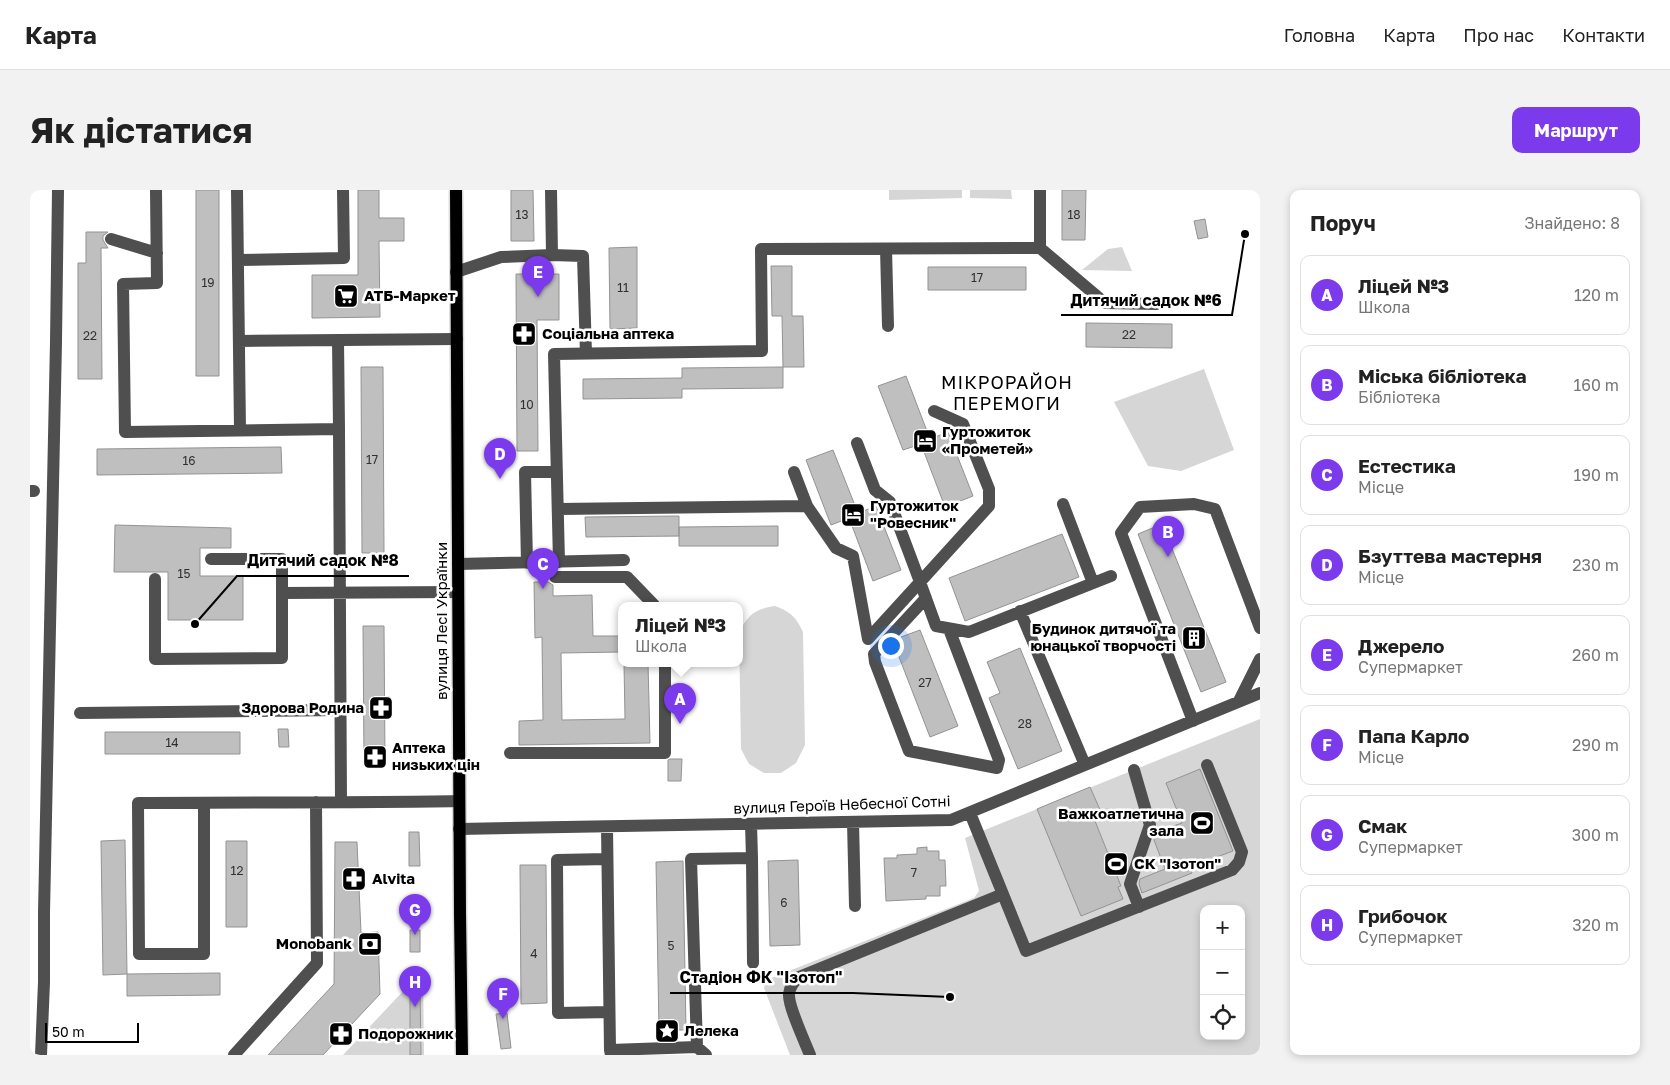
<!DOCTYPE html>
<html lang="uk">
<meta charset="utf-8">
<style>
body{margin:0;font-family:"Golos Text",sans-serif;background:#f2f2f2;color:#222}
.controls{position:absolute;right:15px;bottom:15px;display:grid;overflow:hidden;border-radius:10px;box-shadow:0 2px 8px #0003}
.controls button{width:45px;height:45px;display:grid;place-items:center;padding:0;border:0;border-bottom:1px solid #e0e0e0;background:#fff;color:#222;font:25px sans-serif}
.scale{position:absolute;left:15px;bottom:12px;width:94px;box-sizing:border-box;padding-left:5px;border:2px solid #000;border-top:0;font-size:14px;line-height:18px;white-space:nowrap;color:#000;-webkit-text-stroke:4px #fff;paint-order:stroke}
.you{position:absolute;left:860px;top:455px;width:18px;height:18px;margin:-12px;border:4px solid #fff;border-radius:50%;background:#1a73e8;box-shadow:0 0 0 8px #1a73e833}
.badge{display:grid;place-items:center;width:32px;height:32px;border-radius:50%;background:#7c3aed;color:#fff;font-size:16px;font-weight:700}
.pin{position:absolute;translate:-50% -41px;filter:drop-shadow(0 1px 2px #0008)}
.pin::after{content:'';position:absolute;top:26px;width:18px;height:15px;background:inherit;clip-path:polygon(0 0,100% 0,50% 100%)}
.popup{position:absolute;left:588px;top:412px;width:125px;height:65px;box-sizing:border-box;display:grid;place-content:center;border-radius:10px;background:#fff;filter:drop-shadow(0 1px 4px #0005);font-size:16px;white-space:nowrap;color:#767676}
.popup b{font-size:19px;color:#222}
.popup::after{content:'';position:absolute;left:50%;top:100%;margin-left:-10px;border:10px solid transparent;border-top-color:#fff}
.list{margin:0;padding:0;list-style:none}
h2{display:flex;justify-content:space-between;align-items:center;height:65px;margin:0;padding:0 20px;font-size:21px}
h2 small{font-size:16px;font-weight:400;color:#767676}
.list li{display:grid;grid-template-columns:32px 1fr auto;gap:15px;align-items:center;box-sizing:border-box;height:80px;margin:0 10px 10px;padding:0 10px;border:1px solid #e0e0e0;border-radius:10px}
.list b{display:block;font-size:19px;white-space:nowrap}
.list p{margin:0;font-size:16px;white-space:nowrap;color:#767676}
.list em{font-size:16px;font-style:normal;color:#767676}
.icon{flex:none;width:28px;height:28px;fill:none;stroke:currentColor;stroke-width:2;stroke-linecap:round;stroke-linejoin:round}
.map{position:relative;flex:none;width:1230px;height:865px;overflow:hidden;border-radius:10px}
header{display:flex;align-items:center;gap:30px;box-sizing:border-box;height:70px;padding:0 25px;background:#fff;border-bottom:1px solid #e0e0e0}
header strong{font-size:24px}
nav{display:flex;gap:28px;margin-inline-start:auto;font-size:18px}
.intro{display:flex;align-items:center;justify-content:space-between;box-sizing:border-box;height:120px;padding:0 30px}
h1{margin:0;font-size:35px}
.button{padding:12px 22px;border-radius:10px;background:#7c3aed;color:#fff;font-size:18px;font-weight:700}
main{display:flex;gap:30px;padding:0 30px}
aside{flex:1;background:#fff;border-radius:10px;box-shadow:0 2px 8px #0003}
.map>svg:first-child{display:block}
</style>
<header>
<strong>Карта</strong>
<nav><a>Головна</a><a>Карта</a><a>Про нас</a><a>Контакти</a></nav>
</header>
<div class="intro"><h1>Як дістатися</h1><a class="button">Маршрут</a></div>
<main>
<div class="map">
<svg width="1230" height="865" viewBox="0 0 1230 865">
<rect width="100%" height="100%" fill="#fff"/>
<path fill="#d6d6d6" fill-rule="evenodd" d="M859,0H932V8L859,10Z
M940,0H981L982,9L940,8Z
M1092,57L1102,81L1052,80L1078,59Z
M1174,179L1204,260L1151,281L1118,276L1084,212Z
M745,416C761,422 766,427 773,442L775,555L766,573L751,583H734L719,574L711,559L709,442C719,424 725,419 745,416Z
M1230,529V865H760L734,798L736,790L944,708L949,701L935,648ZM1174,719H1211V846H1174Z
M393,780L394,865H313Z"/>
<path fill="#bfbfbf" stroke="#939393" d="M166,0H189V186H166Z
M328,0H349V28H374V51H349L350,127L282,128V85H328Z
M481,0H503L504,51H481Z
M1032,0H1056L1055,50H1032Z
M1175,29L1178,47L1168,49L1164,31Z
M56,42H78L73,46V50L78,58H71L72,189H48V73H56Z
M607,57V138L580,139L579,58Z
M741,76H762V126H773L774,177H753L752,126H742Z
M898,77H996V100H898Z
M486,84H529V130H507L508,261H487Z
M1056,133L1142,134V158L1056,157Z
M331,177H353L354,363H332Z
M753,177V198L652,199V208L553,209V189L652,188V178Z
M876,186L900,249L918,242L943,306L915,317L891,254L873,260L848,196Z
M251,257L252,283L67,285V259Z
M803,260L828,323L846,316L871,380L843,391L819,328L801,335L776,270Z
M649,326V346L556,347L555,327Z
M1132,334L1196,492L1171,502L1108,344Z
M85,335L201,338V358H170V386H213V430H138V382H84Z
M748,336V356H649V337Z
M1032,344L1049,387L935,431L919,388Z
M504,392H518L523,395V406L562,405L563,446H591V462L531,463L532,530L595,529L594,473H618L620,553L489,555V531L513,530L512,447L505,448Z
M333,436H354L355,571L334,572Z
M890,440L928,536L900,547L864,454L871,447Z
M990,458L1032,561L988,579L959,508L970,503L957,472Z
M248,539H258L259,557H249Z
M75,542H210V564H75Z
M640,569H652L651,591H638V570Z
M1170,579L1203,661L1160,677L1162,683L1112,703L1109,694L1110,689L1135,679L1124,650L1126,642L1152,633L1136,593Z
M1060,597L1071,622L1063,626L1091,696L1088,697L1093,709L1051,726L1007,619Z
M379,642H389L390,676H379Z
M95,650L97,784L73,785L71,651Z
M196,651H217V737H196Z
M305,652H327L331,743L348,742L350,804L293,865H238L304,794Z
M897,657V661H909V670H915L916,696H910V706H896V709L856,711L854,668H867V665L887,664V658Z
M768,670L770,755L740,756L738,671Z
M653,671L656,840H629L626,672Z
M490,675H516L517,813L491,814Z
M381,713H391V734L381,735Z
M380,740H390V762H380Z
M190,783V805L97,806V784Z
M380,798H390L391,865H380Z
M477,823L481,858L471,859L466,824Z"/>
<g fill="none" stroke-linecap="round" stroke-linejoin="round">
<defs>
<path id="major" d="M426,0L430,724L432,865"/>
</defs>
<use href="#major" stroke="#dbdbdb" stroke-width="15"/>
<path stroke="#4f4f4f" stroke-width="12" d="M126,0L127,93L93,94L95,242L309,239L308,150
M207,0L210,240
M521,0L522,65
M81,49L127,63
M1010,58L1075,113L1127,114
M856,59L858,136
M208,70L314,68L313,0
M426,82L471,67L522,65L553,66L556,164
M209,151L427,149
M904,221L933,234L959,299V316L890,392L906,436L939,442L1081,386
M309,239L311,612
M764,282L777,316L806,358L823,366L838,449L890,392L860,312L845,300L827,253
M0,301H4
M1033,314L1063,393
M528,319L777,316
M529,372L524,164L732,161L731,59L1010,58V0
M497,373L495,282H527
M428,374L594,370
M525,387H597L624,415
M125,389V469L252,468V369H181
M252,403L428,402
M896,408L844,464L845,472L879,561L967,578L969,570L919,439
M990,421L1055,575
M1209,511L1230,469
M50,523L311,520
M1163,531L1091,343L1110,317L1164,314L1185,319L1230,438
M480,563H635V473
M1104,580L1120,635L1100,694L1109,717
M174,613V764H109L108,613C215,612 322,613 429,611
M940,623L996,761L1202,680L1209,672L1212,662L1177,575
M823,632L825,716
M721,634L722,668
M577,637L580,860
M429,639L921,630L1230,503
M577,669L527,670L528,823L579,822
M667,857L661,669L722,668L723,773
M11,865L14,792V722L26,152L28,0
M204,865L287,773L286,612
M581,865L580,860L667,857L676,865
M780,865C775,852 758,816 759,804C760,796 764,792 769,787L973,704"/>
<use href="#major" stroke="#000" stroke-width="12"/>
</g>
<defs>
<symbol id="supermarket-square" viewBox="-11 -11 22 22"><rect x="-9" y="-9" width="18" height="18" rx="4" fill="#000" stroke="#fff"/><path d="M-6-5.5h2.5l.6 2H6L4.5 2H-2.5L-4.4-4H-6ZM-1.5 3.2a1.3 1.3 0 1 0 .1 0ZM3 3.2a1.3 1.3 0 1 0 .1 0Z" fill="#fff"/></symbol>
<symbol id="pharmacy-square" viewBox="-11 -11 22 22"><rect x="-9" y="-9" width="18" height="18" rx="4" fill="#000" stroke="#fff"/><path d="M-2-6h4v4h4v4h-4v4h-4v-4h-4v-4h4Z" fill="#fff"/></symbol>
<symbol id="hotel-square" viewBox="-11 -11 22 22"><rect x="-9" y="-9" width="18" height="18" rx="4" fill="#000" stroke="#fff"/><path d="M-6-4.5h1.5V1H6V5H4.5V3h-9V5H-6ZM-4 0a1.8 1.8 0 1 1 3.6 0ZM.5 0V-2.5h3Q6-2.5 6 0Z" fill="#fff"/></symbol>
<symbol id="building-square" viewBox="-11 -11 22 22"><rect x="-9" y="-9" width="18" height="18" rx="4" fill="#000" stroke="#fff"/><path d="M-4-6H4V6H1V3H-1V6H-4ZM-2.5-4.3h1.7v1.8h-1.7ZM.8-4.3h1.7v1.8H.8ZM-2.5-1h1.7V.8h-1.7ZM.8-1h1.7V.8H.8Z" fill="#fff"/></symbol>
<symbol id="stadium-square" viewBox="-11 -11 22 22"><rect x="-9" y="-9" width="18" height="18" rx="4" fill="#000" stroke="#fff"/><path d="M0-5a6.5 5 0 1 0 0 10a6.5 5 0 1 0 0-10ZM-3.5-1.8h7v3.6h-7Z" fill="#fff"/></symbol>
<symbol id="bank-square" viewBox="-11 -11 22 22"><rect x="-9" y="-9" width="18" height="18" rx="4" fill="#000" stroke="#fff"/><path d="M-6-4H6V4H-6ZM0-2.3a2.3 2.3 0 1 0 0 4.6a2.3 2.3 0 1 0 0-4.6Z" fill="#fff"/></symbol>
<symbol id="sight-square" viewBox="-11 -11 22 22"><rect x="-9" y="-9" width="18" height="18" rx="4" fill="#000" stroke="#fff"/><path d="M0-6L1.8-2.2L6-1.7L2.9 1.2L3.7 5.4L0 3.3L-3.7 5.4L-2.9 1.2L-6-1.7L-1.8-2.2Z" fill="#fff"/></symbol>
</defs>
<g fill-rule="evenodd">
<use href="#supermarket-square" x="302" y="92" width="28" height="28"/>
<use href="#pharmacy-square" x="480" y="130" width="28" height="28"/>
<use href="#hotel-square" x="881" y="237" width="28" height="28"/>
<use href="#hotel-square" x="809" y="311" width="28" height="28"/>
<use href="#building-square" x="1150" y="434" width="28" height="28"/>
<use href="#pharmacy-square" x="337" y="504" width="28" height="28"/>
<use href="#pharmacy-square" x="331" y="553" width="28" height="28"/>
<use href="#stadium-square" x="1158" y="619" width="28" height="28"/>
<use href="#stadium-square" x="1072" y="660" width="28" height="28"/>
<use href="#pharmacy-square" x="310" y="675" width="28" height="28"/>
<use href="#bank-square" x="326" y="740" width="28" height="28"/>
<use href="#sight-square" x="623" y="827" width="28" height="28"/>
<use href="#pharmacy-square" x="297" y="830" width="28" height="28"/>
</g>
<g text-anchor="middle" stroke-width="5" stroke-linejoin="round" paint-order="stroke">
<g font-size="12" fill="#303030">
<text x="492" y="29">13</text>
<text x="1044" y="29">18</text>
<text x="947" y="92">17</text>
<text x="178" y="97">19</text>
<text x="593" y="102">11</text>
<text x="1099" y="149">22</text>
<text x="60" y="150">22</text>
<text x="497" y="219">10</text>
<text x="342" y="274">17</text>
<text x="159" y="275">16</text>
<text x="154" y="388">15</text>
<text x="895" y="497">27</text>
<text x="995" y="538">28</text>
<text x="142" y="557">14</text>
<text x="207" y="685">12</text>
<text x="884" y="687">7</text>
<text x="754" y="717">6</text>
<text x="641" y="760">5</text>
<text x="504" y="768">4</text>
</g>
<g font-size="15" font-weight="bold" fill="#000" stroke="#fff" text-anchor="start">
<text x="334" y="111">АТБ-Маркет</text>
<text x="512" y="149">Соціальна аптека</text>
<text x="912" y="247">Гуртожиток<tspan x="912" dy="17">«Прометей»</tspan></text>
<text x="840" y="321">Гуртожиток<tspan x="840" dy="17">"Ровесник"</tspan></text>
<text x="1146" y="444" text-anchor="end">Будинок дитячої та<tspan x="1146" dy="17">юнацької творчості</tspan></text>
<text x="334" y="523" text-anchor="end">Здорова Родина</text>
<text x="362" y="563">Аптека<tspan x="362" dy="17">низьких цін</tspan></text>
<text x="1154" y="629" text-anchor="end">Важкоатлетична<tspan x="1154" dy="17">зала</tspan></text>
<text x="1104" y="679">СК "Ізотоп"</text>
<text x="342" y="694">Alvita</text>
<text x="322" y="759" text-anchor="end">Monobank</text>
<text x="654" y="846">Лелека</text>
<text x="328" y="849">Подорожник</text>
</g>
<g font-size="15" fill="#000" stroke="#fff">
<text transform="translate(412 431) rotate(-90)" y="5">вулиця Лесі Українки</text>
<text transform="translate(812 615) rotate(-2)" y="5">вулиця Героїв Небесної Сотні</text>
</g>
<g font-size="18" letter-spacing="1" fill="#000" stroke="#fff">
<text x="977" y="199">МІКРОРАЙОН<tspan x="977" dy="21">ПЕРЕМОГИ</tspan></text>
</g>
</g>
<path fill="none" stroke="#000" stroke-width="2" d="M1215 44L1202 125H1031M165 434L207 386H379M920 807L823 803H640"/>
<g fill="#000" stroke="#fff" stroke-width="2">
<circle cx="1215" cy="44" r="5"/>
<circle cx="165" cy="434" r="5"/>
<circle cx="920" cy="807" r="5"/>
</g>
<g font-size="16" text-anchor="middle" font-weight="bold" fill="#000" stroke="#fff" stroke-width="5" stroke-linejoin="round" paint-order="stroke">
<text x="1116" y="116">Дитячий садок №6</text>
<text x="293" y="376">Дитячий садок №8</text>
<text x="731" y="793">Стадіон ФК "Ізотоп"</text>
</g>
</svg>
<div class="controls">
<button>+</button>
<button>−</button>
<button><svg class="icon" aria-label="locate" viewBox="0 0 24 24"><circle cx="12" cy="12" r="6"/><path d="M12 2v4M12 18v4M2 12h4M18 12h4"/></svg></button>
</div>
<div class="scale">50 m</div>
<div class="you"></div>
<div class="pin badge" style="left:650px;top:534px">A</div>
<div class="popup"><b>Ліцей №3</b>Школа</div>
<div class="pin badge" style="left:1138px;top:367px">B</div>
<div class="pin badge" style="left:513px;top:399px">C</div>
<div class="pin badge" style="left:470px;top:289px">D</div>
<div class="pin badge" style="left:508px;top:107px">E</div>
<div class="pin badge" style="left:473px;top:829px">F</div>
<div class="pin badge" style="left:385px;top:745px">G</div>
<div class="pin badge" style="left:385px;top:817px">H</div>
</div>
<aside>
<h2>Поруч<small>Знайдено: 8</small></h2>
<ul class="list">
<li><span class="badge">A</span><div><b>Ліцей №3</b><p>Школа</p></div><em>120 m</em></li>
<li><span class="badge">B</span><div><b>Міська бібліотека</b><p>Бібліотека</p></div><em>160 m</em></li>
<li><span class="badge">C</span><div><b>Естестика</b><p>Місце</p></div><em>190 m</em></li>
<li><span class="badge">D</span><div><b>Бзуттева мастерня</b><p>Місце</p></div><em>230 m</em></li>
<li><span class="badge">E</span><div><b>Джерело</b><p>Супермаркет</p></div><em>260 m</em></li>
<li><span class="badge">F</span><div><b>Папа Карло</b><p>Місце</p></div><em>290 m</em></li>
<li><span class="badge">G</span><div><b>Смак</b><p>Супермаркет</p></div><em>300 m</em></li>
<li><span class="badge">H</span><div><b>Грибочок</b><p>Супермаркет</p></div><em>320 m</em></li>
</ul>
</aside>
</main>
